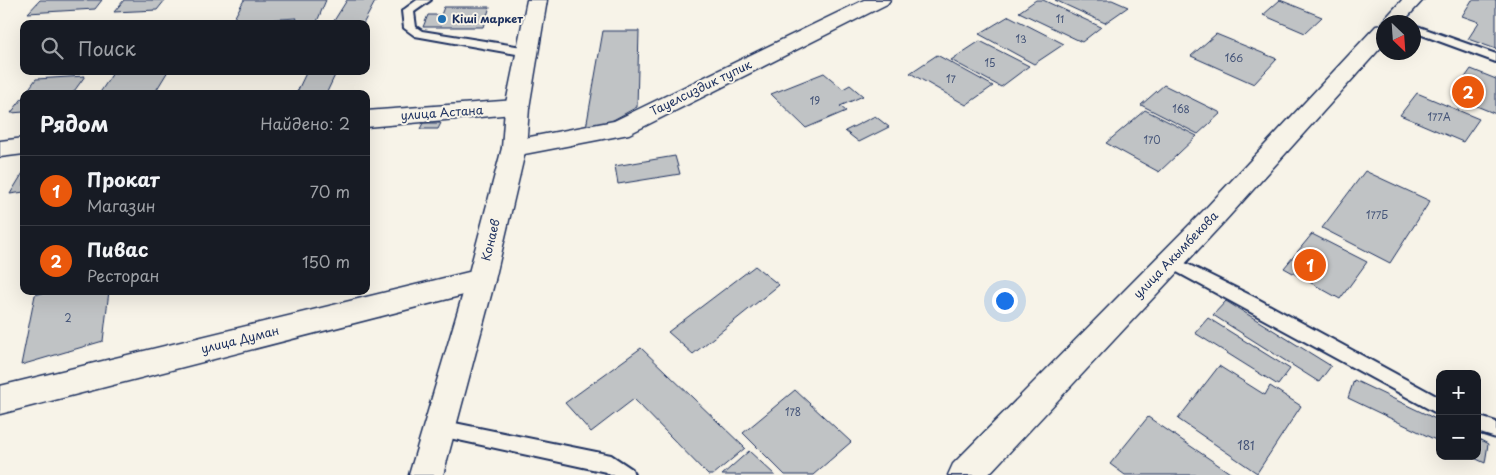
<!DOCTYPE html>
<html lang="ru">
<meta charset="utf-8">
<style>
body{margin:0;font-family:"Playpen Sans",sans-serif;background:#20242c;color:#f1f3f6}
.controls{position:absolute;right:15px;bottom:15px;display:grid;overflow:hidden;border-radius:10px;box-shadow:0 5px 20px #0002}
.controls button{width:45px;height:45px;display:grid;place-items:center;padding:0;border:0;border-bottom:1px solid #363941;background:#171b24;color:#f1f3f6;font:25px sans-serif}
.compass{position:absolute;left:1376px;top:15px;width:45px;height:45px;border-radius:50%;background:#171b24;box-shadow:0 5px 20px #0002;rotate:155deg}
.you{position:absolute;left:1004px;top:300px;width:18px;height:18px;margin:-12px;border:4px solid #fff;border-radius:50%;background:#1a73e8;box-shadow:0 0 0 8px #1a73e833}
.badge{display:grid;place-items:center;width:32px;height:32px;border-radius:50%;background:#ea580c;color:#fff;font-size:16px;font-weight:700}
.pin{position:absolute;translate:-50% -50%;border:2px solid #fff;box-shadow:0 1px 5px #0006}
.list{margin:0;padding:0;list-style:none}
h2{display:flex;justify-content:space-between;align-items:center;height:65px;margin:0;padding:0 20px;font-size:21px}
h2 small{font-size:16px;font-weight:400;color:#9ea1a6}
.list li{display:grid;grid-template-columns:32px 1fr auto;gap:15px;align-items:center;box-sizing:border-box;height:70px;padding:0 20px;border-top:1px solid #363941}
.list b{display:block;font-size:19px;white-space:nowrap}
.list p{margin:0;font-size:16px;white-space:nowrap;color:#9ea1a6}
.list em{font-size:16px;font-style:normal;color:#9ea1a6}
.icon{flex:none;width:28px;height:28px;fill:none;stroke:currentColor;stroke-width:2;stroke-linecap:round;stroke-linejoin:round}
.map{position:relative;flex:none;width:1496px;height:475px;overflow:hidden}
.search{position:absolute;background:#171b24;box-shadow:0 5px 20px #0002;left:20px;top:20px;width:350px;height:55px;display:flex;align-items:center;gap:12px;box-sizing:border-box;padding:0 18px;border-radius:10px;color:#9ea1a6;font-size:19px}
.panel{position:absolute;background:#171b24;box-shadow:0 5px 20px #0002;left:20px;top:90px;width:350px;height:205px;border-radius:10px}
.map>svg:first-child{display:block}
</style>
<div class="map">
<svg width="1496" height="475" viewBox="0 0 1496 475">
<rect width="100%" height="100%" fill="#f7f3e8"/>
<filter id="ink" filterUnits="userSpaceOnUse"><feTurbulence type="fractalNoise" baseFrequency=".02" numOctaves="2"/><feDisplacementMap in="SourceGraphic" scale="10" xChannelSelector="R" yChannelSelector="G"/><feConvolveMatrix kernelMatrix="1 2 1 2 8 2 1 2 1" color-interpolation-filters="sRGB"/></filter>
<g filter="url(#ink)">
<path fill="#c0c3c5" stroke="#1b2f5e" d="M40,0H102L95,9L28,13Z
M124,0H165L157,10L114,12Z
M244,0H326L316,24H294L297,18L232,22Z
M347,0H376L363,24H332Z
M1036,0H1043L1101,27L1082,42L1019,12Z
M1055,0H1112L1128,7L1105,23Z
M1280,0L1322,17L1305,33L1263,15Z
M1472,0H1496V49L1468,39L1479,22L1462,16Z
M444,7H490L483,27H423L428,15H441Z
M1009,16L1064,44L1034,64L979,34Z
M603,31H639L637,107L604,125L586,128Z
M1216,34L1277,59L1254,84L1191,56Z
M980,41L1029,66L1001,87L951,60Z
M937,55L993,86L966,105L910,73Z
M1471,69L1496,79V114L1452,96Z
M136,71H168L154,94H99L113,73Z
M307,71H337L327,92L296,94Z
M824,73L843,89L850,85L863,96L840,106L846,111L806,128L771,94Z
M85,76L72,94H25L36,79Z
M1164,85L1221,113L1198,134L1141,105Z
M1417,93L1479,119L1463,142L1400,115Z
M24,96V112L11,113Z
M1145,110L1197,136L1159,172L1106,143Z
M875,116L889,127L859,142L845,131Z
M423,123H441L438,129H420Z
M675,156L680,174L618,184L615,166Z
M24,171V192L10,194Z
M1365,171L1430,201L1390,263L1322,228Z
M1312,234L1367,262L1340,299L1284,268Z
M755,266L779,285L693,354L668,332Z
M50,291H109L103,341L21,365L35,295Z
M1226,301L1331,366L1319,382L1213,315Z
M1208,318L1290,369L1278,385L1195,333Z
M641,348L745,448L713,475H708L634,399L591,432L565,403Z
M1219,366L1265,395L1270,386L1301,406L1257,473L1178,419Z
M1354,380L1440,421V442L1348,398Z
M795,390L851,442L813,475H785L743,433Z
M1148,417L1233,475H1125L1110,464Z
M1477,438L1488,444L1485,463L1470,456H1477Z
M749,451L775,475H722Z"/>
<g fill="none" stroke-linecap="round" stroke-linejoin="round">
<defs>
<path id="service" d="M417,0H431L414,12L416,27L422,31L528,48L534,52L528,56L415,36L404,28L402,11Z
M1414,25L1496,54V62L1414,32Z
M1169,255L1256,298L1440,398V415L1164,265L1161,261L1164,257Z
M1477,416L1496,422V438L1477,432Z
M440,420L611,455L632,469L634,475H610L606,472L440,436L434,434L431,428L434,422Z"/>
<path id="minor" d="M864,0H890L887,4L629,134L514,156L505,154L502,148L505,142L514,140L614,121Z
M1402,0H1423L1403,22H1384V44L1224,222L988,475H948L953,464L1206,208L1376,26L1383,25L1382,22Z
M517,100L525,103L529,108L525,113L366,127V111Z
M24,138V154L0,157V141Z
M481,269L491,272L495,280L491,288L0,414V386Z"/>
<path id="secondary" d="M527,0H547L529,108L526,148L495,280L443,475H409L467,280L502,148L505,108Z"/>
</defs>
<use href="#service" stroke="#1b2f5e" stroke-width="4"/>
<use href="#minor" stroke="#1b2f5e" stroke-width="3"/>
<use href="#secondary" stroke="#1b2f5e" stroke-width="3"/>
<use href="#service" fill="#f7f3e8" fill-rule="evenodd"/>
<use href="#minor" fill="#f7f3e8" fill-rule="evenodd"/>
<use href="#secondary" fill="#f7f3e8" fill-rule="evenodd"/>
</g>
</g>
<circle fill="#1f6fb2" stroke="#f7f3e8" stroke-width="2" cx="442" cy="19" r="5"/>
<g text-anchor="middle" stroke-width="4" stroke-linejoin="round" paint-order="stroke">
<g font-size="10" fill="#445478">
<text x="1060" y="23">11</text>
<text x="1021" y="43">13</text>
<text x="1234" y="62">166</text>
<text x="990" y="67">15</text>
<text x="951" y="83">17</text>
<text x="815" y="105">19</text>
<text x="1181" y="113">168</text>
<text x="1439" y="121">177А</text>
<text x="1152" y="144">170</text>
<text x="1377" y="219">177Б</text>
<text x="68" y="322">2</text>
<text x="793" y="416">178</text>
</g>
<g font-size="11" font-weight="bold" fill="#1b2f5e" stroke="#f7f3e8" text-anchor="start">
<text x="452" y="23">Кіші маркет</text>
</g>
<g font-size="12" fill="#1b2f5e" stroke="#f7f3e8">
<text transform="translate(701 88) rotate(-26)" y="4">Тауелсиздик тупик</text>
<text transform="translate(442 113) rotate(-4)" y="4">улица Астана</text>
<text transform="translate(491 240) rotate(-76)" y="4">Конаев</text>
<text transform="translate(1176 255) rotate(-46)" y="4">улица Акымбекова</text>
<text transform="translate(240 340) rotate(-14)" y="4">улица Думан</text>
</g>
<g font-size="12" fill="#445478">
<text x="1246" y="450">181</text>
</g>
</g>
</svg>
<div class="controls">
<button>+</button>
<button>−</button>
</div>
<svg class="compass" viewBox="-18 -18 36 36"><path d="M0-13l5 13h-10z" fill="#e53935"/><path d="M0 13l5-13h-10z" fill="#9ea1a6"/></svg>
<div class="you"></div>
<div class="pin badge" style="left:1310px;top:265px">1</div>
<div class="pin badge" style="left:1468px;top:92px">2</div>
<div class="search"><svg class="icon" aria-label="search" viewBox="0 0 24 24"><circle cx="10" cy="10" r="6"/><path d="M15 15l6 6"/></svg>Поиск</div>
<section class="panel">
<h2>Рядом<small>Найдено: 2</small></h2>
<ul class="list">
<li><span class="badge">1</span><div><b>Прокат</b><p>Магазин</p></div><em>70 m</em></li>
<li><span class="badge">2</span><div><b>Пивас</b><p>Ресторан</p></div><em>150 m</em></li>
</ul>
</section>
</div>
